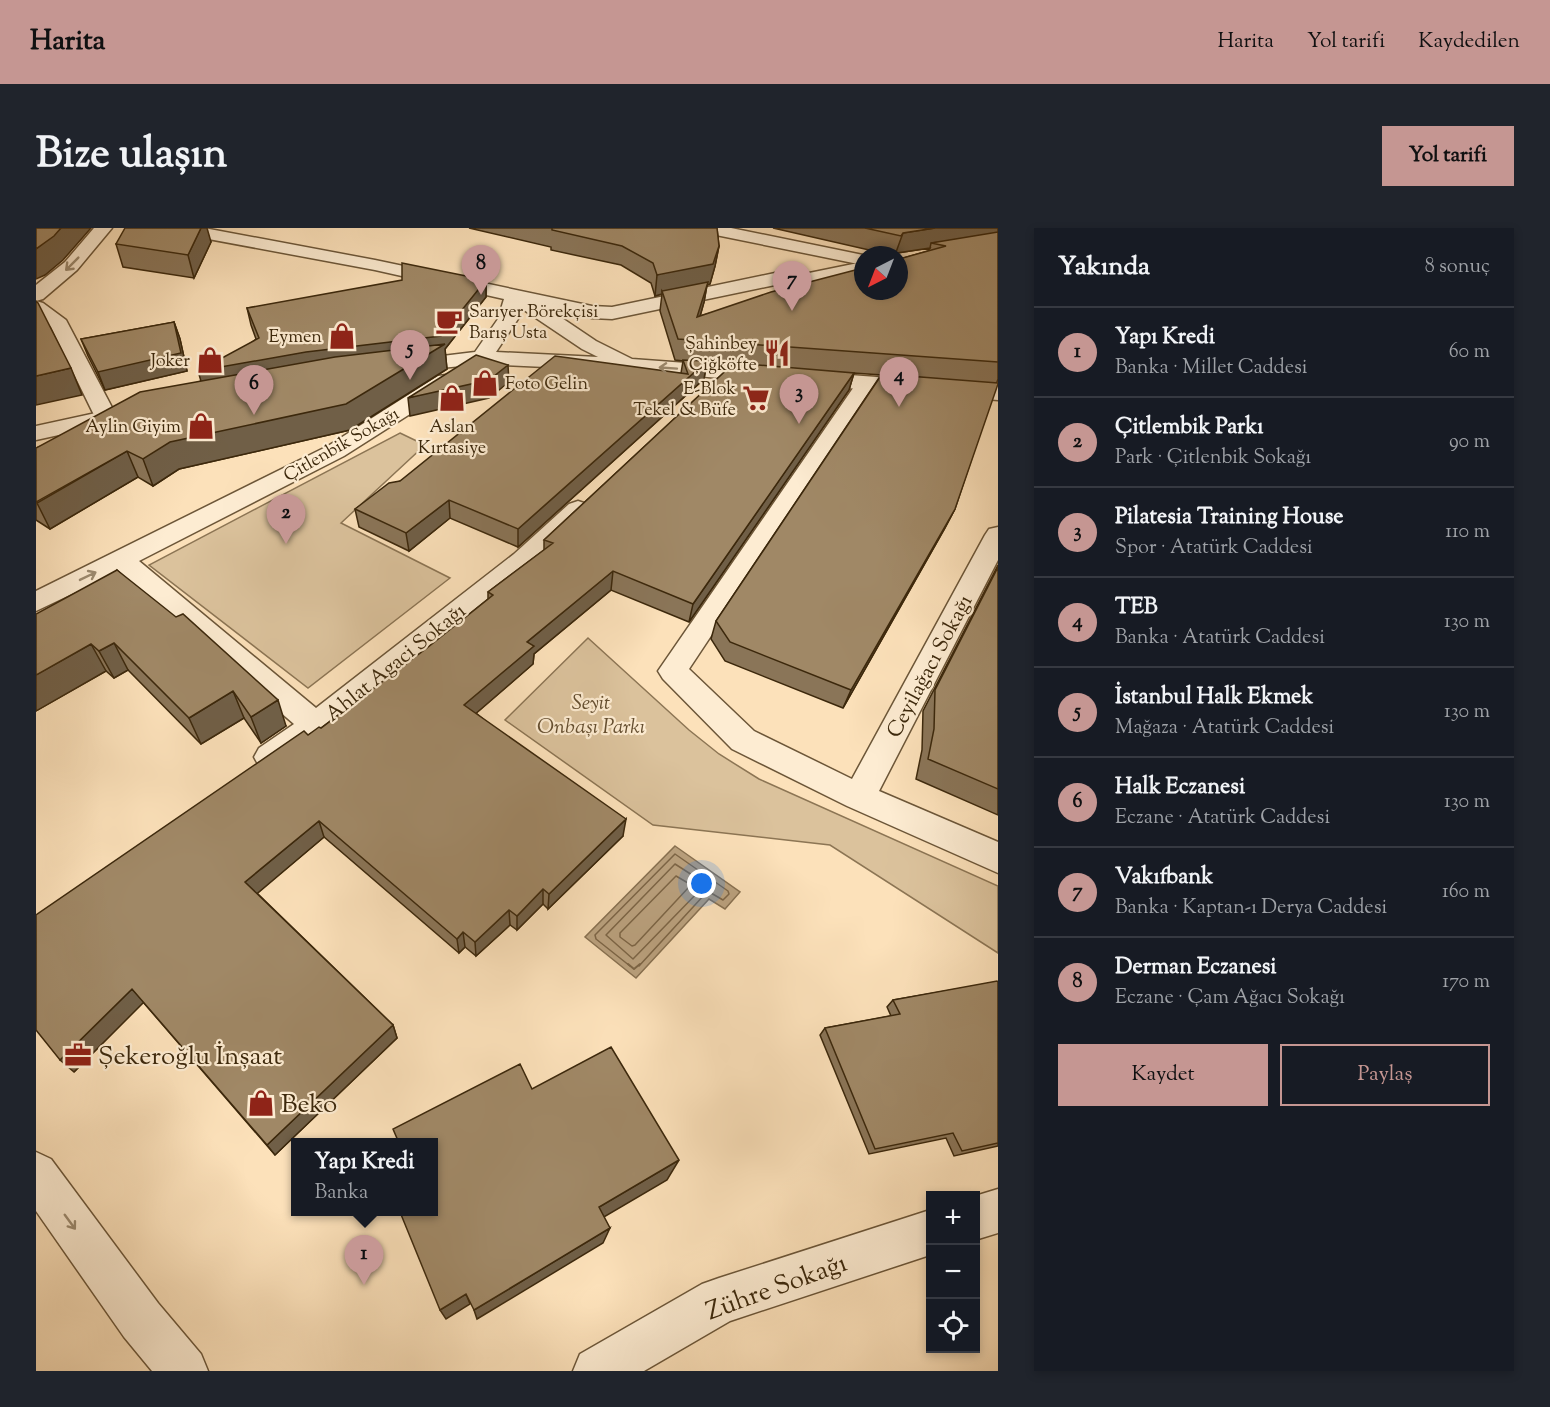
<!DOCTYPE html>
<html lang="tr">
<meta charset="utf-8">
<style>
body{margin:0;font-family:"Sorts Mill Goudy",serif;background:#20242c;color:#f1f3f6}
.controls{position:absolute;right:18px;bottom:18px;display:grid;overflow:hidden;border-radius:0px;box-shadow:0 3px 9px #0003}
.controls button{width:54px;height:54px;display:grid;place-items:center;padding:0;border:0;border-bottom:2px solid #363941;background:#171b24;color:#f1f3f6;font:30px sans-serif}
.compass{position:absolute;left:818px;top:18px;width:54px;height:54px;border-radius:50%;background:#171b24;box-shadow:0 3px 9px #0003;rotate:222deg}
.you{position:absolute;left:666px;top:656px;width:21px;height:21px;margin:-15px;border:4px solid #fff;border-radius:50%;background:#1a73e8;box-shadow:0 0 0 9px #1a73e833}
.badge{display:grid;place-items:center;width:39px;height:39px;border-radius:50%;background:#c59692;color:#111;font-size:20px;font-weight:700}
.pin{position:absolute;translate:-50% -50px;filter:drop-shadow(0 2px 3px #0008)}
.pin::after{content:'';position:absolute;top:32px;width:21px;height:18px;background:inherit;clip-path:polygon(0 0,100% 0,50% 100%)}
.popup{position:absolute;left:255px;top:910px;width:147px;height:78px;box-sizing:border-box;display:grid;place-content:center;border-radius:0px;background:#171b24;filter:drop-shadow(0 2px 4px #0005);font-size:20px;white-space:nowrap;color:#9ea1a6}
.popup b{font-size:22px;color:#f1f3f6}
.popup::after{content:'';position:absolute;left:50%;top:100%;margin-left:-12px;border:12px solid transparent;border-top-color:#171b24}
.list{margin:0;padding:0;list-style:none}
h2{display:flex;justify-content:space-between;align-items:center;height:78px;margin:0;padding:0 24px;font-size:26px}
h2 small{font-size:20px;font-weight:400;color:#9ea1a6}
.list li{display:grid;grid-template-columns:39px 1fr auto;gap:18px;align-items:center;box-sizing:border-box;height:90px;padding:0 24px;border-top:2px solid #363941}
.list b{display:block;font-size:22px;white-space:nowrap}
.list p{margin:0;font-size:20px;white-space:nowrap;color:#9ea1a6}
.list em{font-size:20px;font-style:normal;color:#9ea1a6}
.actions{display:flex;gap:12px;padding:18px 24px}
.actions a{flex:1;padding:14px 0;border:2px solid #c59692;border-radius:0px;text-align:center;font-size:21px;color:#c59692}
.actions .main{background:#c59692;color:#111}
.icon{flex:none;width:33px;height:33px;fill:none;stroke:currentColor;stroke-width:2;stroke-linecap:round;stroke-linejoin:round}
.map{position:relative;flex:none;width:962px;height:1143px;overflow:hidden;border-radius:0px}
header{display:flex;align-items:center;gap:36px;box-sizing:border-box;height:84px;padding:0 30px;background:#c59692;color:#111}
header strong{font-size:28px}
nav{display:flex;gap:33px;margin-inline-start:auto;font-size:21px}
.intro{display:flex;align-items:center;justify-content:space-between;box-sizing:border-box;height:144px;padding:0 36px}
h1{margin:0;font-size:42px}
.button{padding:15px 27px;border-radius:0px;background:#c59692;color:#111;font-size:21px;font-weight:700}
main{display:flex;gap:36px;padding:0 36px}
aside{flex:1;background:#171b24;border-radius:0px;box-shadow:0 3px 9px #0003}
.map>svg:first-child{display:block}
</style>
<header>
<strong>Harita</strong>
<nav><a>Harita</a><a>Yol tarifi</a><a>Kaydedilen</a></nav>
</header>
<div class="intro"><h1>Bize ulaşın</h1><a class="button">Yol tarifi</a></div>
<main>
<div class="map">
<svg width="962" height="1143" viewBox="0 0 962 1143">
<rect width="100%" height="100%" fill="#fce1ba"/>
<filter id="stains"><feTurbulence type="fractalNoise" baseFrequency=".00333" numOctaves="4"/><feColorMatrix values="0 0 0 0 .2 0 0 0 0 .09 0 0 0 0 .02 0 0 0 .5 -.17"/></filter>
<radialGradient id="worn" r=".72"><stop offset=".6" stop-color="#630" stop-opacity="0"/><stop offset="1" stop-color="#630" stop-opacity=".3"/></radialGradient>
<path fill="#dbc29c" stroke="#8c7554" stroke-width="1.5" d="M364,205L389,217L305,295L414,350L272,460L113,337Z
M552,410L653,502L683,526L723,551L962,658V725L794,617L617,597L469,492Z"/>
<path fill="#bba27f" stroke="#887151" stroke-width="1.5" d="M639,618L704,664L689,681L673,671L600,750L549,709Z"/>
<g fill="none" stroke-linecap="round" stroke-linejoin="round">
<path stroke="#7c6546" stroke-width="1.5" d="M639,636L667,654L668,658L597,731L570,707Z
M640,648L652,655L653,659L599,717L596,718L584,709V705Z
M594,738L560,711L559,707L639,626L692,663L693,666L687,672L675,665L669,666L603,738"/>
<path stroke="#7c6546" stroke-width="2" d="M592,736L598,741L604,736"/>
<defs>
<path id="minor" d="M661,0H695L827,27V37L670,5L664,4Z
M0,73L7,75L30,92L81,189L78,194L70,196L62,194L59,189L15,99L0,88Z
M410,147L418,148L421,153L418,158L308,228L103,333L280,480L478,326L533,276L542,273L551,276L554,281L551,286L496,338L291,505L245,538L234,541L223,538L218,529L223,520L258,496L82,344L0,383V363L292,218L402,148Z
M832,149L840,150L843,155L653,441L718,503L816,551L949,307L953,301L962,299V332L843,563L962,614V645L811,578L696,521L627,451L622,443L824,150Z
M962,961V1005L939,1012V968Z
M894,982V1027L694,1093L608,1143H537L544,1126L666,1056L683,1050Z"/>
<path id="tertiary" d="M58,0H76L41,42L7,71L0,73V57L29,34Z
M131,0H168L339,32L556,78L576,79L739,45H773L827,34V44L779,55L754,66L747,64L745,60L747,57H739L576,91L556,90L511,80L560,113L596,131L962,158V172L596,143L446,136L364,144L357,142L354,138L357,134L439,124L462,91L468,71L339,42L140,5L134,4ZM485,80L546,121L562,129L460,124L482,91Z
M92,178L100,180L103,185L100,190L0,212V198Z
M0,924L15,931L122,1075L165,1126L172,1143H116L88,1109L0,983Z"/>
</defs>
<use href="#minor" stroke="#6c5638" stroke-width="3"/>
<use href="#tertiary" stroke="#6c5638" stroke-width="3"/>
<use href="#minor" fill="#fdecd2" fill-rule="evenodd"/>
<use href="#tertiary" fill="#fdecd2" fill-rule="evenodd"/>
</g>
<path fill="#8a7558" stroke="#3c280c" stroke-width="1.5" d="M433,0H681L683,18L679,38L674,56L671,57L668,74L664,88L892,23L894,20L861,25L859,27H855L737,0H962V151L919,281L909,300L807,480L689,433L675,411L680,393L845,147L818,145L813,162L653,394L575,362L498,426L497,436L440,485L587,608L512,681L507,676L481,702L474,697L440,728L429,719L423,725L288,609L221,665L357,797L361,810L239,927L107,774L38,844L272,507L285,500L391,420L452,371V364L508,322V312L697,136L671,134L668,151L482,319L414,290L373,323L323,299L319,281L364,253L645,145L647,133L639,132L624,83L626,66L619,68L615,55L585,37L515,22V19Z
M175,14L158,50L87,39L80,16Z
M450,52V69L409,121L411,141L314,202L143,241L117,258L102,249L14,301L0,292V220L165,153L220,111L215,97L211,80Z
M138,94L144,111L151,143L69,162L52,128L45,111Z
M962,337V587L880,551L886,522L887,483Z
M81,342L250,498L225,515L208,490L165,516L92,442L78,450L70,443L0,483Z
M962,754V918L918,928L910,910L833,926L784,807L789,800L855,788L851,779L857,772Z"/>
<path fill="#705f47" stroke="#3c280c" stroke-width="1.5" d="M25,0H55L27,32L9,47L0,51V21Z
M165,0H171L175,14L158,50L152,27Z
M899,0H962V9L895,15L894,20L861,25L859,27L867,5Z
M683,18L679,38L674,56L671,57L668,74L658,110L626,63V66L619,68L621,47Z
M450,52V69L409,121L411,141L314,202L143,241L117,258L107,231L167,160L162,143Z
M138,94L144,111L151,143L69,162L62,144Z
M671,133L668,151L482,319V301Z
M472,137L473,154L453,170L374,188L372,170Z
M35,140L46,167L0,177V148Z
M818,145L813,162L653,394L657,376Z
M91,223L102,249L14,301L1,275Z
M413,272L414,290L373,323L370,305Z
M919,281L909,300L807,480L815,462Z
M577,343L575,362L498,426L497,436L430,494L428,477L491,414Z
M78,415L92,442L78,450L63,423Z
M55,416L70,443L0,483V447Z
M197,463L208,490L165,516L153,490Z
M242,472L250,498L225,515L215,489Z
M590,591L587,608L512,681L513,666Z
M283,593L288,609L217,669L209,654Z
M507,661V676L481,702V688Z
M473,682L474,697L440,728L439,714Z
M427,704L429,719L423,725L421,711Z
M96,761L108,774L38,844L24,832Z
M357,797L361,810L239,927L231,917Z
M643,932L631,952L556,996L563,979Z
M574,1000L567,1015L441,1091L438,1082Z
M430,1066L434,1076L410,1091L404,1082Z"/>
<path fill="#a08866" stroke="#3c280c" stroke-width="1.5" d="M0,0H25L18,8L0,21Z
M89,0H165L152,27L80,16Z
M516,0H681L683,18L677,36L621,47L617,35L586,18L516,2Z
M829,0H899L867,5L865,8Z
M962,4V134L642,111L626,63L672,54L661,89L735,64L827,40V63H863V31L910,18L895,15Z
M366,35L450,52L405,108L270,124L162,143L223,110L211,80L366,52Z
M0,73L2,75L35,140L0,148Z
M138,94L145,125L62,144L45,111Z
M409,116L310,176L134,214L107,231L91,223L0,274V220L104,164L299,129Z
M440,127L472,137L453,152L372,170Z
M519,128L652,146L647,132L671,133L482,301L413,272L370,305L319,281L353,255L364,253Z
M698,135L818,145L657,376L577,343L491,414L498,418L428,477L590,591L513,666L507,661L481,688L473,682L439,714L427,704L421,711L283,593L209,654L357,797L231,917L96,761L24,832L0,802V687L268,503L272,507L283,499L285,500L391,420L457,367L452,364L517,315L508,312Z
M846,146L962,155V156L919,281L815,462L694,414L680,393Z
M962,339V561L892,531L898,501L899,462Z
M81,342L140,389L147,386L242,472L215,489L197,463L153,490L78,415L63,423L55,416L0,447V386Z
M961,753L962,754V915L926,923L917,905L839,921L789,800L864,786L857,772Z
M575,819L643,932L563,979L574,1000L438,1082L430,1066L404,1082L364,984H397V915H363L357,901L484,836L496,861Z"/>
<defs><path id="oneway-shaft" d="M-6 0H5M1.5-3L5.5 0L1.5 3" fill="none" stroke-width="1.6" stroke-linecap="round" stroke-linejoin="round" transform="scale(1.5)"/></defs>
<g stroke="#9c8a6f">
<use href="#oneway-shaft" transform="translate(36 36) rotate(135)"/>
<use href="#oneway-shaft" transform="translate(632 140) rotate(-176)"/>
<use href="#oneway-shaft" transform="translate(52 348) rotate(-26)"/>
<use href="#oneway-shaft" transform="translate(34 994) rotate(54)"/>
</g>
<defs>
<symbol id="cafe-bare" viewBox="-9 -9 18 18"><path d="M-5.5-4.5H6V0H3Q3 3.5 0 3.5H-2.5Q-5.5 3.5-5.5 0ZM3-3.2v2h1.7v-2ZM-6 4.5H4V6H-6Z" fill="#8f2418" stroke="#fdecd2" stroke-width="2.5" paint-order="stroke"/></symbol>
<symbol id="shop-bare" viewBox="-9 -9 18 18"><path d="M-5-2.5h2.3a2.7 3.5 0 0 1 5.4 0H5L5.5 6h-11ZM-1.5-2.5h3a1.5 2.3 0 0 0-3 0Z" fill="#8f2418" stroke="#fdecd2" stroke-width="2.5" paint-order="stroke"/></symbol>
<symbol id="restaurant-bare" viewBox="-9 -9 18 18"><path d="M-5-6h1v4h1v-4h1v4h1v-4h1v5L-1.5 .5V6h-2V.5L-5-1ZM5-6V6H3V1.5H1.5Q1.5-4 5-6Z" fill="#8f2418" stroke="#fdecd2" stroke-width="2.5" paint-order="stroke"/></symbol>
<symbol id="supermarket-bare" viewBox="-9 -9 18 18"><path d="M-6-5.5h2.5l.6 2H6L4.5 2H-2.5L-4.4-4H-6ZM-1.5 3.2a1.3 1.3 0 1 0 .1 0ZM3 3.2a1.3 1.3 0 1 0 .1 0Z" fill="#8f2418" stroke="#fdecd2" stroke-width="2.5" paint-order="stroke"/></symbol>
<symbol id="office-bare" viewBox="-9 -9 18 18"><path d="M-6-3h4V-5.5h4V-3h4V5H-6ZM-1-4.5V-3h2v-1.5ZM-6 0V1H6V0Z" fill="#8f2418" stroke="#fdecd2" stroke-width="2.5" paint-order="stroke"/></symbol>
</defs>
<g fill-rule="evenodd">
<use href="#cafe-bare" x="394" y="74" width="38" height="38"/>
<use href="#shop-bare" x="287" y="89" width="38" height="38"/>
<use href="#restaurant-bare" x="722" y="106" width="38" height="38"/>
<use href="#shop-bare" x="155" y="113" width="38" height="38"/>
<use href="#shop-bare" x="430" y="136" width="38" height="38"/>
<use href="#shop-bare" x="397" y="151" width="38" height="38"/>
<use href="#supermarket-bare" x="701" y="151" width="38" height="38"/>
<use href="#shop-bare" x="146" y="179" width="38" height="38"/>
<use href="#office-bare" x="23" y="808" width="38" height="38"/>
<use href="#shop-bare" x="206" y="856" width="38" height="38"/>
</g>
<g text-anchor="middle" stroke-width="4.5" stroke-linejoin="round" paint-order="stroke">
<g font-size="18" fill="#3c280c" stroke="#fdecd2" text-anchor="end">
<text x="433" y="89" text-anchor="start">Sarıyer Börekçisi<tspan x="433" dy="21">Barış Usta</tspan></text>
<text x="286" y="114">Eymen</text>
<text x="721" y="121">Şahinbey<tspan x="721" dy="21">Çiğköfte</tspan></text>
<text x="154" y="138">Joker</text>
<text x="469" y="161" text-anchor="start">Foto Gelin</text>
<text x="700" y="166">E-Blok<tspan x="700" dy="21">Tekel &amp; Büfe</tspan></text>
<text x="145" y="204">Aylin Giyim</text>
<text x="416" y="204" text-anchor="middle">Aslan<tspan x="416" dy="21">Kırtasiye</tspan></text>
</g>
<g font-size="18" fill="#3c280c" stroke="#fdecd2">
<text transform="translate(305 216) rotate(-30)" y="6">Çitlenbik Sokağı</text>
</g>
<g font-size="21" fill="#3c280c" stroke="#fdecd2">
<text transform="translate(359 434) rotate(-39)" y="7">Ahlat Agaci Sokağı</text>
<text transform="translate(893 438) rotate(-62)" y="7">Ceyilağacı Sokağı</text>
</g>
<g font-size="21" font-style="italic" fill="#644e30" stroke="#fdecd2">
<text x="555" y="481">Seyit<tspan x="555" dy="24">Onbaşı Parkı</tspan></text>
</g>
<g font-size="26" fill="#3c280c" stroke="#fdecd2" text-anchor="start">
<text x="62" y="836">Şekeroğlu İnşaat</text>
<text x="245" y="884">Beko</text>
</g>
<g font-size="26" fill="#3c280c" stroke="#fdecd2">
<text transform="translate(740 1058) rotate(-20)" y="9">Zühre Sokağı</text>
</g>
</g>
<rect width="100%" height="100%" filter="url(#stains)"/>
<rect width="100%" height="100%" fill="url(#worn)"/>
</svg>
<div class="controls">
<button>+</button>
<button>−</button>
<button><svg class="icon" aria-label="locate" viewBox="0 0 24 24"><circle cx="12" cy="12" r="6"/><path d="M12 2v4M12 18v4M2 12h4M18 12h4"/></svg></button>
</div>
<svg class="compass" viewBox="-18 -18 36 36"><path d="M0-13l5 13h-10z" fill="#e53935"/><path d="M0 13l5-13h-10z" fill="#9ea1a6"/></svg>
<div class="you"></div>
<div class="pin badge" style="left:328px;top:1057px">1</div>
<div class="popup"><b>Yapı Kredi</b>Banka</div>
<div class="pin badge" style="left:250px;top:316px">2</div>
<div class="pin badge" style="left:763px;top:196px">3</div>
<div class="pin badge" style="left:863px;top:179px">4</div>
<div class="pin badge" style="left:374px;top:152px">5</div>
<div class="pin badge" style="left:218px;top:187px">6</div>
<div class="pin badge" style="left:756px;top:83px">7</div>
<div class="pin badge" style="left:445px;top:67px">8</div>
</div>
<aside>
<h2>Yakında<small>8 sonuç</small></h2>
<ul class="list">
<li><span class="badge">1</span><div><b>Yapı Kredi</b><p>Banka · Millet Caddesi</p></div><em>60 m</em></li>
<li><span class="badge">2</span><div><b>Çitlembik Parkı</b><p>Park · Çitlenbik Sokağı</p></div><em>90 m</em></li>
<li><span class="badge">3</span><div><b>Pilatesia Training House</b><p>Spor · Atatürk Caddesi</p></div><em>110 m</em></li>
<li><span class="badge">4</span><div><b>TEB</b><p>Banka · Atatürk Caddesi</p></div><em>130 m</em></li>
<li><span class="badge">5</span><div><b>İstanbul Halk Ekmek</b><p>Mağaza · Atatürk Caddesi</p></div><em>130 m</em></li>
<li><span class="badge">6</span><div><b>Halk Eczanesi</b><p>Eczane · Atatürk Caddesi</p></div><em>130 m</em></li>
<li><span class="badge">7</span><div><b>Vakıfbank</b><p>Banka · Kaptan-ı Derya Caddesi</p></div><em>160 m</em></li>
<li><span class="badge">8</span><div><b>Derman Eczanesi</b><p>Eczane · Çam Ağacı Sokağı</p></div><em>170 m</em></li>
</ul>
<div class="actions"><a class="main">Kaydet</a><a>Paylaş</a></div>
</aside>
</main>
